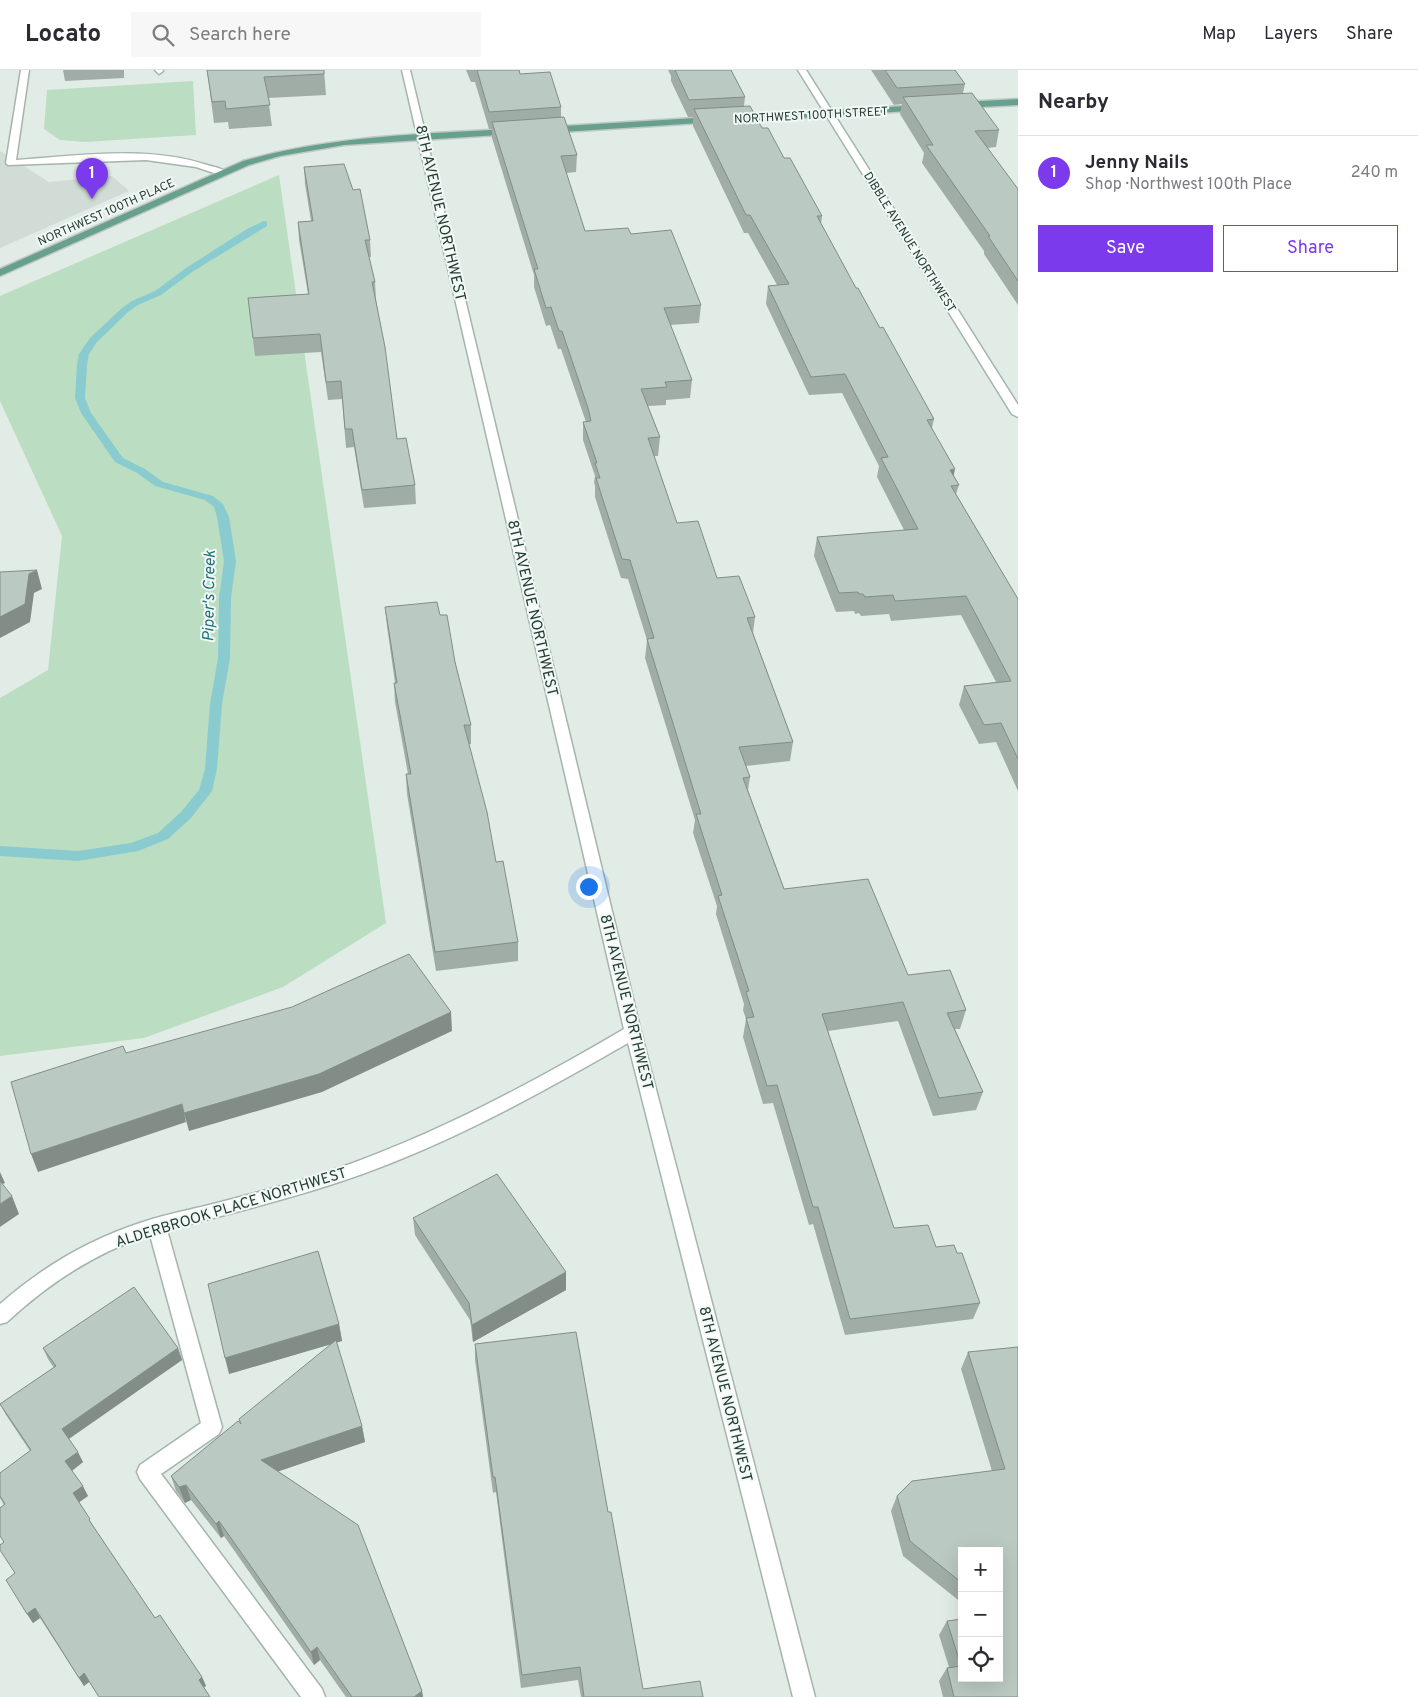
<!DOCTYPE html>
<meta charset="utf-8">
<style>
body{margin:0;font-family:Overpass,sans-serif;background:#f7f7f7;color:#2b2b33}
.controls{position:absolute;right:15px;bottom:15px;display:grid;overflow:hidden;border-radius:0px;box-shadow:0 5px 20px #0002}
.controls button{width:45px;height:45px;display:grid;place-items:center;padding:0;border:0;border-bottom:1px solid #e1e1e2;background:#fff;color:#2b2b33;font:25px sans-serif}
.you{position:absolute;left:588px;top:816px;width:18px;height:18px;margin:-12px;border:4px solid #fff;border-radius:50%;background:#1a73e8;box-shadow:0 0 0 8px #1a73e833}
.badge{display:grid;place-items:center;width:32px;height:32px;border-radius:50%;background:#7c3aed;color:#fff;font-size:16px;font-weight:700}
.pin{position:absolute;translate:-50% -41px;filter:drop-shadow(0 1px 2px #0008)}
.pin::after{content:'';position:absolute;top:26px;width:18px;height:15px;background:inherit;clip-path:polygon(0 0,100% 0,50% 100%)}
.list{margin:0;padding:0;list-style:none}
h2{display:flex;justify-content:space-between;align-items:center;height:65px;margin:0;padding:0 20px;font-size:21px}
h2 small{font-size:16px;font-weight:400;color:#7c7c81}
.list li{display:grid;grid-template-columns:32px 1fr auto;gap:15px;align-items:center;box-sizing:border-box;height:75px;padding:0 20px;border-top:1px solid #e1e1e2}
.list b{display:block;font-size:19px;white-space:nowrap}
.list p{margin:0;font-size:16px;white-space:nowrap;color:#7c7c81}
.list em{font-size:16px;font-style:normal;color:#7c7c81}
.actions{display:flex;gap:10px;padding:15px 20px}
.actions a{flex:1;padding:11px 0;border:1px solid #7c3aed;border-radius:0px;text-align:center;font-size:18px;color:#7c3aed}
.actions .main{background:#7c3aed;color:#fff}
.icon{flex:none;width:28px;height:28px;fill:none;stroke:currentColor;stroke-width:2;stroke-linecap:round;stroke-linejoin:round}
.map{position:relative;flex:none;width:1018px;height:1627px;overflow:hidden}
header{display:flex;align-items:center;gap:30px;box-sizing:border-box;height:70px;padding:0 25px;background:#fff;border-bottom:1px solid #e1e1e2}
header strong{font-size:24px}
nav{display:flex;gap:28px;margin-inline-start:auto;font-size:18px}
.search{width:350px;height:45px;background:#f7f7f7;display:flex;align-items:center;gap:12px;box-sizing:border-box;padding:0 18px;border-radius:0px;color:#7c7c81;font-size:19px}
main{display:flex}
aside{flex:1;background:#fff}
.map>svg:first-child{display:block}
</style>
<header>
<strong>Locato</strong>
<div class="search"><svg class="icon" aria-label="search" viewBox="0 0 24 24"><circle cx="10" cy="10" r="6"/><path d="M15 15l6 6"/></svg>Search here</div>
<nav><a>Map</a><a>Layers</a><a>Share</a></nav>
</header>
<main>
<div class="map">
<svg width="1018" height="1627" viewBox="0 0 1018 1627">
<rect width="100%" height="100%" fill="#e2ece6"/>
<path fill="#d0dcd5" d="M0,81L49,112L112,106L129,121L0,178Z"/>
<path fill="#bbddc1" d="M193,11L196,65L85,72L60,70L44,59L47,20Z
M279,105L386,853L283,917L144,968L0,986V628L48,600L62,466L0,331V226Z"/>
<g fill="none" stroke-linecap="round" stroke-linejoin="round">
<path fill="#8acbd0" fill-rule="evenodd" d="M264,151L267,152V156L192,202L161,225L138,235L128,242L97,272L89,284L87,295L85,328L91,343L123,388L145,399L163,412L213,426L223,434L229,447L236,491L231,528L230,588L222,634L217,699L212,721L191,748L168,769L138,781L78,791L0,786V776L78,781L131,773L158,763L181,742L199,720L205,699L210,634L218,588L219,528L224,491L217,447L214,437L205,430L155,416L137,403L115,392L81,343L75,328L77,295L79,284L90,268L122,238L132,231L155,221L186,198L247,159Z"/>
<defs>
<path id="minor" d="M21,0H29L16,90C78,86 146,75 207,95C214,97 222,98 228,103L223,106L196,97L146,90L8,95L6,93Z
M155,0H163V1L159,4Z
M402,0H410L641,962L815,1627H793L628,973C548,1019 467,1064 381,1097C311,1124 239,1141 167,1160L222,1357L219,1364L161,1404L322,1619L325,1627H301L140,1409L137,1402L140,1395L201,1353L150,1165C96,1182 49,1213 7,1252L0,1254V1234C42,1197 90,1169 143,1152C163,1145 184,1141 205,1136C249,1125 293,1114 336,1099C437,1064 532,1013 624,959Z
M798,0H806L1018,335V347L1012,344Z"/>
<path id="major" d="M1018,29V35L962,38L958,35L962,32Z
M921,35L925,38L924,40L737,52L733,49L737,46Z
M712,47L716,50L715,52L547,63L543,60L547,57Z
M512,59L515,60V64L344,75L280,86L249,95L0,206V199L243,91C331,66 421,64 512,59Z"/>
</defs>
<use href="#minor" stroke="#a5b4ad" stroke-width="3"/>
<use href="#major" stroke="#c1c8c6" stroke-width="3"/>
<use href="#minor" fill="#fff" fill-rule="evenodd"/>
<use href="#major" fill="#67a18d" fill-rule="evenodd"/>
</g>
<path fill="#a0ada7" d="M63,0H124V8L65,11Z
M207,0H324L326,25L268,28L272,56L229,59L228,52L214,53Z
M466,0H519L520,4L561,37V48L577,85L576,102L566,103L585,161L631,164L701,235L699,253L670,255L692,310L690,328L666,330V335L648,336L660,367L658,386H654L677,453L717,508L755,547L753,563L793,672L790,691L746,696L750,707L748,720L784,819L908,905L966,940L960,959H955L983,1022L976,1040L933,1046L898,951L828,961L894,1158L936,1177L957,1183L980,1233L973,1249L845,1265L813,1154L809,1155L773,1033L763,1034L743,967L746,949L743,940L744,934L716,844L717,836L693,763L695,750L645,588L647,570L628,509L621,508L595,427V416L594,412L595,406L583,370V352H586L561,279H558L550,255L546,256L534,217V205L492,68V59H489L475,12H471Z
M668,0H731L745,27L744,36L762,58L784,88L822,146L821,154L856,218L934,349L932,358L954,406L959,415L956,424L1018,529V721L996,672L979,674L959,635L964,616L996,612L961,545L891,551L889,544L861,546L859,543L855,544L854,541L836,542L814,486L817,467L904,460L877,407L879,396L842,323L809,325L766,234L768,216L777,215L748,163H744L693,56V47H688L671,11V6Z
M871,0H955L965,14L963,23L999,60L996,77L987,78L1018,119V235L984,184V181L922,93L924,83L900,44L902,34L894,35Z
M304,97L353,120L370,170L371,187H369L375,212L376,229L397,369L415,415L416,434L364,438L354,377L346,378L342,329L328,330L321,282L255,286L248,228L308,224L299,170L298,152L311,151L305,114Z
M385,537L440,545L455,592L471,655V674H469L496,792L518,872V891L436,901L407,724L406,704H408L395,632L394,613H395L387,556Z
M413,1148L566,1202V1220L473,1272L470,1250L415,1165Z
M339,1254L342,1271L336,1272L362,1356L365,1372L277,1401L422,1621L423,1627H346L320,1590L314,1595L224,1466L221,1468L191,1430L185,1433L176,1421L171,1406L241,1354L331,1274L229,1304Z
M475,1274L608,1442L643,1619L703,1627H581L578,1610L521,1618L496,1422L493,1423L475,1290Z
M1018,1277V1627H943L939,1611L947,1598L949,1597L939,1565L947,1551L999,1608V1481H962V1533L903,1486L891,1441L897,1426L992,1401L961,1299L968,1282Z
M43,1278H178L182,1290L69,1369L83,1392L72,1401L88,1426L79,1432L95,1459L155,1548L202,1607L206,1616L204,1617L210,1627H99L89,1612L84,1616L40,1548L33,1553L6,1510L15,1504L4,1472L0,1466V1438L4,1435L0,1428V1403L30,1381L6,1345L0,1334L54,1298L48,1289Z"/>
<path fill="#828d88" d="M955,399L951,418L950,400Z
M37,500L42,519L34,523L30,552L0,568V547L29,504Z
M451,942L452,961L322,1022L189,1061L184,1043Z
M182,1034L186,1052L38,1102L31,1084Z
M0,1102L5,1113L0,1115Z
M12,1126L19,1144L0,1157V1134Z
M566,1202V1220L473,1272L472,1255Z
M339,1254L342,1271L229,1304L225,1288Z
M178,1278L182,1290L67,1370L62,1359Z
M362,1356L365,1372L265,1406L261,1390Z
M78,1382L83,1392L70,1402L65,1391Z
M186,1415L191,1430L185,1433L179,1417Z
M83,1416L88,1426L78,1433L73,1423Z
M219,1451L224,1466L221,1468L216,1454Z
M35,1538L40,1548L33,1553L27,1544Z
M317,1577L320,1590L314,1595L311,1582Z
M84,1603L89,1612L84,1616L79,1608Z
M202,1607L206,1616L202,1618L199,1610Z
M422,1621L423,1627H414Z"/>
<path fill="#bac9c2" stroke="#828d88" d="M207,0H324V4L264,7L270,35L226,39L225,31L212,32Z
M477,0H519L520,4L550,2L561,37L489,42Z
M675,0H731L745,27L689,30Z
M885,0H955L965,14L897,18Z
M972,23L999,60L975,61L1018,119V211L988,166H990L926,75H933L903,27Z
M750,36L762,58H768L784,88H790L822,146H817L856,218H858L880,258L883,257L934,349L927,350L955,399L950,400L959,415L951,416L1018,529V689L1001,653L984,655L964,616L1011,611L966,526L895,531L893,525L865,527L863,524H859L858,522L839,523L817,467L918,459L881,388L888,387L845,304L811,307L768,216L789,214L750,145H746L694,39Z
M564,47L577,85L561,86L585,161L628,158L631,164L671,160L701,235L664,238L692,310L665,312L667,317L641,319L660,367L648,368L677,453L698,451L717,508L739,506L755,547L747,548L793,672L739,677L750,707L743,708L784,819L868,809L908,905L950,900L966,940L947,943L983,1022L939,1028L903,932L822,944L894,1158L928,1155L936,1177L954,1175L957,1183H962L980,1233L850,1249L818,1137H813L777,1015L767,1016L746,948L754,947L746,922L749,921L718,826L722,825L696,744H701L647,569L654,568L630,490L622,489L596,408H600L595,393H597L583,352L591,351L588,338L562,261H559L551,237L546,238L534,199H538L492,52Z
M344,94L353,120L360,119L370,170H365L375,212H372L385,277L397,369L406,368L415,415L362,420L352,359H345L341,311L326,312L320,264L253,268L248,228L309,224L298,152L313,151L304,97Z
M37,500L29,504L25,534L0,547V502Z
M437,532L440,545H447L455,592L471,655H464L487,742L496,792L503,791L518,872L435,882L406,704H411L394,613H397L385,537Z
M409,884L451,942L319,1004L184,1043L182,1034L31,1084L11,1012L123,976L126,983L292,937Z
M497,1104L566,1202L472,1255L469,1233L413,1148Z
M0,1111L12,1126L0,1134Z
M318,1181L339,1254L225,1288L208,1214Z
M134,1217L178,1278L62,1359L78,1382L65,1391L83,1416L73,1423L90,1449L89,1450L155,1548L160,1545L202,1607L199,1610L210,1627H99L84,1603L79,1608L35,1538L27,1544L6,1510L15,1503L0,1480V1475L4,1472L0,1466V1438L5,1434L0,1426V1403L31,1380L0,1334L56,1296L43,1278Z
M576,1262L608,1442H611L643,1619L700,1611L703,1627H584L580,1597L522,1605L495,1407H493L475,1274Z
M336,1270L362,1356L261,1390L358,1455L422,1621L414,1627H352L317,1577L311,1582L219,1451L216,1454L186,1415L179,1417L171,1406L238,1351L241,1354L239,1349Z
M1018,1277V1627H954L947,1598L961,1596L947,1551L962,1549V1608H999V1544H1001L999,1543V1481H962V1513L910,1471L897,1426L912,1411L1005,1399L968,1282Z"/>
<g text-anchor="middle" stroke-width="4" stroke-linejoin="round" paint-order="stroke">
<g font-size="12" fill="#223c33" stroke="#f2f8f5">
<text transform="translate(811 45) rotate(-3)" y="4">NORTHWEST 100TH STREET</text>
<text transform="translate(106 142) rotate(-24)" y="4">NORTHWEST 100TH PLACE</text>
<text transform="translate(910 172) rotate(58)" y="4">DIBBLE AVENUE NORTHWEST</text>
</g>
<g font-size="15" fill="#223c33" stroke="#f2f8f5">
<text transform="translate(441 143) rotate(77)" y="5">8TH AVENUE NORTHWEST</text>
<text transform="translate(533 538) rotate(77)" y="5">8TH AVENUE NORTHWEST</text>
<text transform="translate(627 932) rotate(76)" y="5">8TH AVENUE NORTHWEST</text>
<text transform="translate(231 1137) rotate(-17)" y="5">ALDERBROOK PLACE NORTHWEST</text>
<text transform="translate(726 1324) rotate(76)" y="5">8TH AVENUE NORTHWEST</text>
</g>
<g font-size="16" font-style="italic" fill="#1d7078" stroke="#f2f8f5">
<text transform="translate(208 526) rotate(-89)" y="6">Piper's Creek</text>
</g>
</g>
</svg>
<div class="controls">
<button>+</button>
<button>−</button>
<button><svg class="icon" aria-label="locate" viewBox="0 0 24 24"><circle cx="12" cy="12" r="6"/><path d="M12 2v4M12 18v4M2 12h4M18 12h4"/></svg></button>
</div>
<div class="you"></div>
<div class="pin badge" style="left:92px;top:129px">1</div>
</div>
<aside>
<h2>Nearby<small></small></h2>
<ul class="list">
<li><span class="badge">1</span><div><b>Jenny Nails</b><p>Shop · Northwest 100th Place</p></div><em>240 m</em></li>
</ul>
<div class="actions"><a class="main">Save</a><a>Share</a></div>
</aside>
</main>
